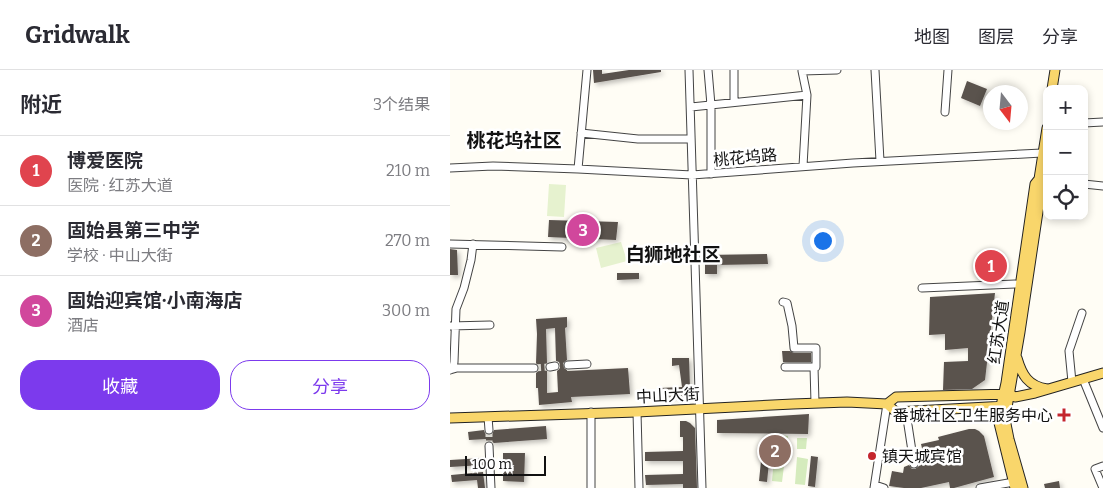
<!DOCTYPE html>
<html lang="zh">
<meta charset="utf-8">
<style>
body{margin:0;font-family:Bitter,"Noto Sans SC",serif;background:#f7f7f7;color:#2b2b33}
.controls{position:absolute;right:15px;top:15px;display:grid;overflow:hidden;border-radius:10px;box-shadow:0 2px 8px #0003}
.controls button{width:45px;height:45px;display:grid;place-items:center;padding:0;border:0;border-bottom:1px solid #e1e1e2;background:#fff;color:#2b2b33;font:25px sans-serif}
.compass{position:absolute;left:533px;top:15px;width:45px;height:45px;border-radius:50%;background:#fff;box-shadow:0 2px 8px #0003;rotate:164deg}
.scale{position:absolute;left:15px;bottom:12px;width:81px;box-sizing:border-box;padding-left:5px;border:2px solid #111;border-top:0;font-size:14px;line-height:18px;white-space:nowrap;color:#111;-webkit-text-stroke:4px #fff;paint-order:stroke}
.you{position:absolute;left:372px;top:170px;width:18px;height:18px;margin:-12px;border:4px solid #fff;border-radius:50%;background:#1a73e8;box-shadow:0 0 0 8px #1a73e833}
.badge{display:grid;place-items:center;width:32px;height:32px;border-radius:50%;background:#7c3aed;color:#fff;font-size:16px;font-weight:700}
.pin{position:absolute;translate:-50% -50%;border:2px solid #fff;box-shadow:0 1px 5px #0006}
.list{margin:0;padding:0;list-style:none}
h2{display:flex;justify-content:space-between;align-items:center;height:65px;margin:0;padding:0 20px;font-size:21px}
h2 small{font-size:16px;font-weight:400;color:#7c7c81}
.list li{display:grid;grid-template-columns:32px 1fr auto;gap:15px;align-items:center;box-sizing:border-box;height:70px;padding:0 20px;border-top:1px solid #e1e1e2}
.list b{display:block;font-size:19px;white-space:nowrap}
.list p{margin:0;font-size:16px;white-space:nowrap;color:#7c7c81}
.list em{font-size:16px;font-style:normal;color:#7c7c81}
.actions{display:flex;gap:10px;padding:15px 20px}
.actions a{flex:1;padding:11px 0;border:1px solid #7c3aed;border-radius:20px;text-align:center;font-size:18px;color:#7c3aed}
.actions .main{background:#7c3aed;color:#fff}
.icon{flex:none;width:28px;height:28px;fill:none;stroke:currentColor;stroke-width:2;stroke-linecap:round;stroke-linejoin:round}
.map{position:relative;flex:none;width:653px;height:418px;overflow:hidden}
header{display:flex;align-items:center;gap:30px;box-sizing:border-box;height:70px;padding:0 25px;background:#fff;border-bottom:1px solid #e1e1e2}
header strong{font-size:24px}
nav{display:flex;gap:28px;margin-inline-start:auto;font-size:18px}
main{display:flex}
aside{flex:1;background:#fff}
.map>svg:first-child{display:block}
</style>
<header>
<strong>Gridwalk</strong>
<nav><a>地图</a><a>图层</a><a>分享</a></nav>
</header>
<main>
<aside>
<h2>附近<small>3个结果</small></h2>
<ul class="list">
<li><span class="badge" style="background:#e0444e">1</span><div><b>博爱医院</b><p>医院 · 红苏大道</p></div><em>210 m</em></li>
<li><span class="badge" style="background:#8d6e63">2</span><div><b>固始县第三中学</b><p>学校 · 中山大街</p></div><em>270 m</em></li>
<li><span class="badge" style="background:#d1479c">3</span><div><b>固始迎宾馆·小南海店</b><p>酒店</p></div><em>300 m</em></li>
</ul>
<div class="actions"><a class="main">收藏</a><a>分享</a></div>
</aside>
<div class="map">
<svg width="653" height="418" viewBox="0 0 653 418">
<defs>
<filter id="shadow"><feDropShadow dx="2.5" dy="2.5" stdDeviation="2.5" flood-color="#0004"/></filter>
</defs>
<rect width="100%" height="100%" fill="#fffdf5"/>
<path fill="#d5ebbd" d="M325,365L338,366V377H324Z
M347,368H357L356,379H347Z
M324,387L335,388L332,412L322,411Z
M347,387L358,389L355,415L345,414Z"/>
<path fill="#e6f2cf" d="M99,114L116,115L114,147L97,146Z
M171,172L177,191L151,198L146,178Z"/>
<path fill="#5a524d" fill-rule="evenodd" filter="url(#shadow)" d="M143,0H152V4L179,0H211V2L144,13Z
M517,11L537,19L530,36L511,28Z
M99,150L168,152L166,170L98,167Z
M0,179L7,180L8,205H0Z
M317,184L318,194L267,195V204H255V185Z
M167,203H189V209L167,210Z
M545,223L535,310L522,319L493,320L494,292L518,291V278L495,280V264L479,265L480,227Z
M117,247V257L115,258L117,290L113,293L114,298L117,300V301L178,298L180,324L121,327L122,332L89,335L88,318H86V303L89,300V298L86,293L87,264L86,249ZM105,258L106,291L109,292L110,295V298L107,301L108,322L97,323V301L95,298L97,293L96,259Z
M332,281H340L344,283H361V292H333Z
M222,288H239L240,318L238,322L231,326L209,327V318L232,317L229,295L222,296Z
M359,344L358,364L267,363V350Z
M230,351H236L240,353L245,358L247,418H233V414L196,415L195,405L233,404V391H195V382L233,381V367H230Z
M96,356L97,369L44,373L41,371L36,372V369L19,370L18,362L34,360L35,363L39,365L42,364L44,360Z
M519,359H525L529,361L534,366L544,407L504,418H500L499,412L471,418H454L439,416L442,401L453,403L454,397L459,395L462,399H465L469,396V393L475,391L471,374L489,370L488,367Z
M312,381L320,382L317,412L309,411Z
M53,383H75L74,412L53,411Z
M361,386L368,387L365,417L358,416Z
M33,388V395L0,397V390Z
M33,402L35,418H28L27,410L2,412L1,405Z
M609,411L610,418H595L594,414Z"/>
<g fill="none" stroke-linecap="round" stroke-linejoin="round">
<path stroke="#dbdad3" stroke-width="7" stroke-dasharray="7 3.5" stroke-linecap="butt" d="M84,298L100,297
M39,360V376"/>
<defs>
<path id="minor" d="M239,0L252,418
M258,0L261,35V104
M425,0L430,91
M284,32V0
M241,37L357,25L352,1L387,0
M495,42L498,0
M634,53L653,52
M131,63L188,69H241
M353,96L357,25
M0,98L43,96L128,99L242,105L403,93L592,83
M128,99L137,0
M634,114L653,116
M0,174L112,177
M472,218L565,214
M333,232L337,233L342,256L344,278H366V297H364L365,333
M0,256L40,255
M118,295L137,294
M100,297L105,296
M335,297H364
M0,300L3,297L4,292L6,239L14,218L21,190L23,174
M0,300L7,298H84
M633,309L653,358
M622,312L619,281L632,243
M141,342V418
M187,342L189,418
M456,342L464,394
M38,347L39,360
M39,376L41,418
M653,396L645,399L653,418
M425,415L434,418
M424,418L437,334
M530,418L564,412"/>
<path id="major" d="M602,19L605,0
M567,288C572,305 578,316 597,319
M437,334L446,342L556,336
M0,348L187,342L343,334L397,332L437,334L446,327L560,324L565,327L585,323L653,303
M565,418L549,353V345L556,313L585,114L589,109L597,58
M573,418L559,369L555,349L570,262L592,115L589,109"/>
</defs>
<use href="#minor" stroke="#444" stroke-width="9"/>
<use href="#major" stroke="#222" stroke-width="11"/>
<use href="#minor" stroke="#fff" stroke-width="7"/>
<use href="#major" stroke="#f9d66b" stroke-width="9"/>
</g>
<g fill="#c4262e" stroke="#fff" stroke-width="2">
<path d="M611.5 337.5h5v5h5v5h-5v5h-5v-5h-5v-5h5z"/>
<circle cx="422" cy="386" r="5"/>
</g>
<g text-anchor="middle" stroke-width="5" stroke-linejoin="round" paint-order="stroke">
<g font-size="16" fill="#111" stroke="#fff">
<text transform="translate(295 87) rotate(-5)" y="6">桃花坞路</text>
<text transform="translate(548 262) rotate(-82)" y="6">红苏大道</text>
<text transform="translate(218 325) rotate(-3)" y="6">中山大街</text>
</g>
<g font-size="16" fill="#111" stroke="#fff" text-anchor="end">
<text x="603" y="351">番城社区卫生服务中心</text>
<text x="432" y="392" text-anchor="start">镇天城宾馆</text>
</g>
<g font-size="19" font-weight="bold" fill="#111" stroke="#fff">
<text x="64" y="77">桃花坞社区</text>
<text x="223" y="191">白狮地社区</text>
</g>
</g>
</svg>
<div class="controls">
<button>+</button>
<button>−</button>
<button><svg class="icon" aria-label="locate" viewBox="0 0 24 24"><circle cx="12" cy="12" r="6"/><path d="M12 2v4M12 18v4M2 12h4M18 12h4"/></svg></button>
</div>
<svg class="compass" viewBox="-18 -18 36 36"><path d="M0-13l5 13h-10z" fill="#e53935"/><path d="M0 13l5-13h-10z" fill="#7c7c81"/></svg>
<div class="scale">100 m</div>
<div class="you"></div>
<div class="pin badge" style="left:541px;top:196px;background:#e0444e">1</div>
<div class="pin badge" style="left:325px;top:381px;background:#8d6e63">2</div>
<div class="pin badge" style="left:133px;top:160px;background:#d1479c">3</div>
</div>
</main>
